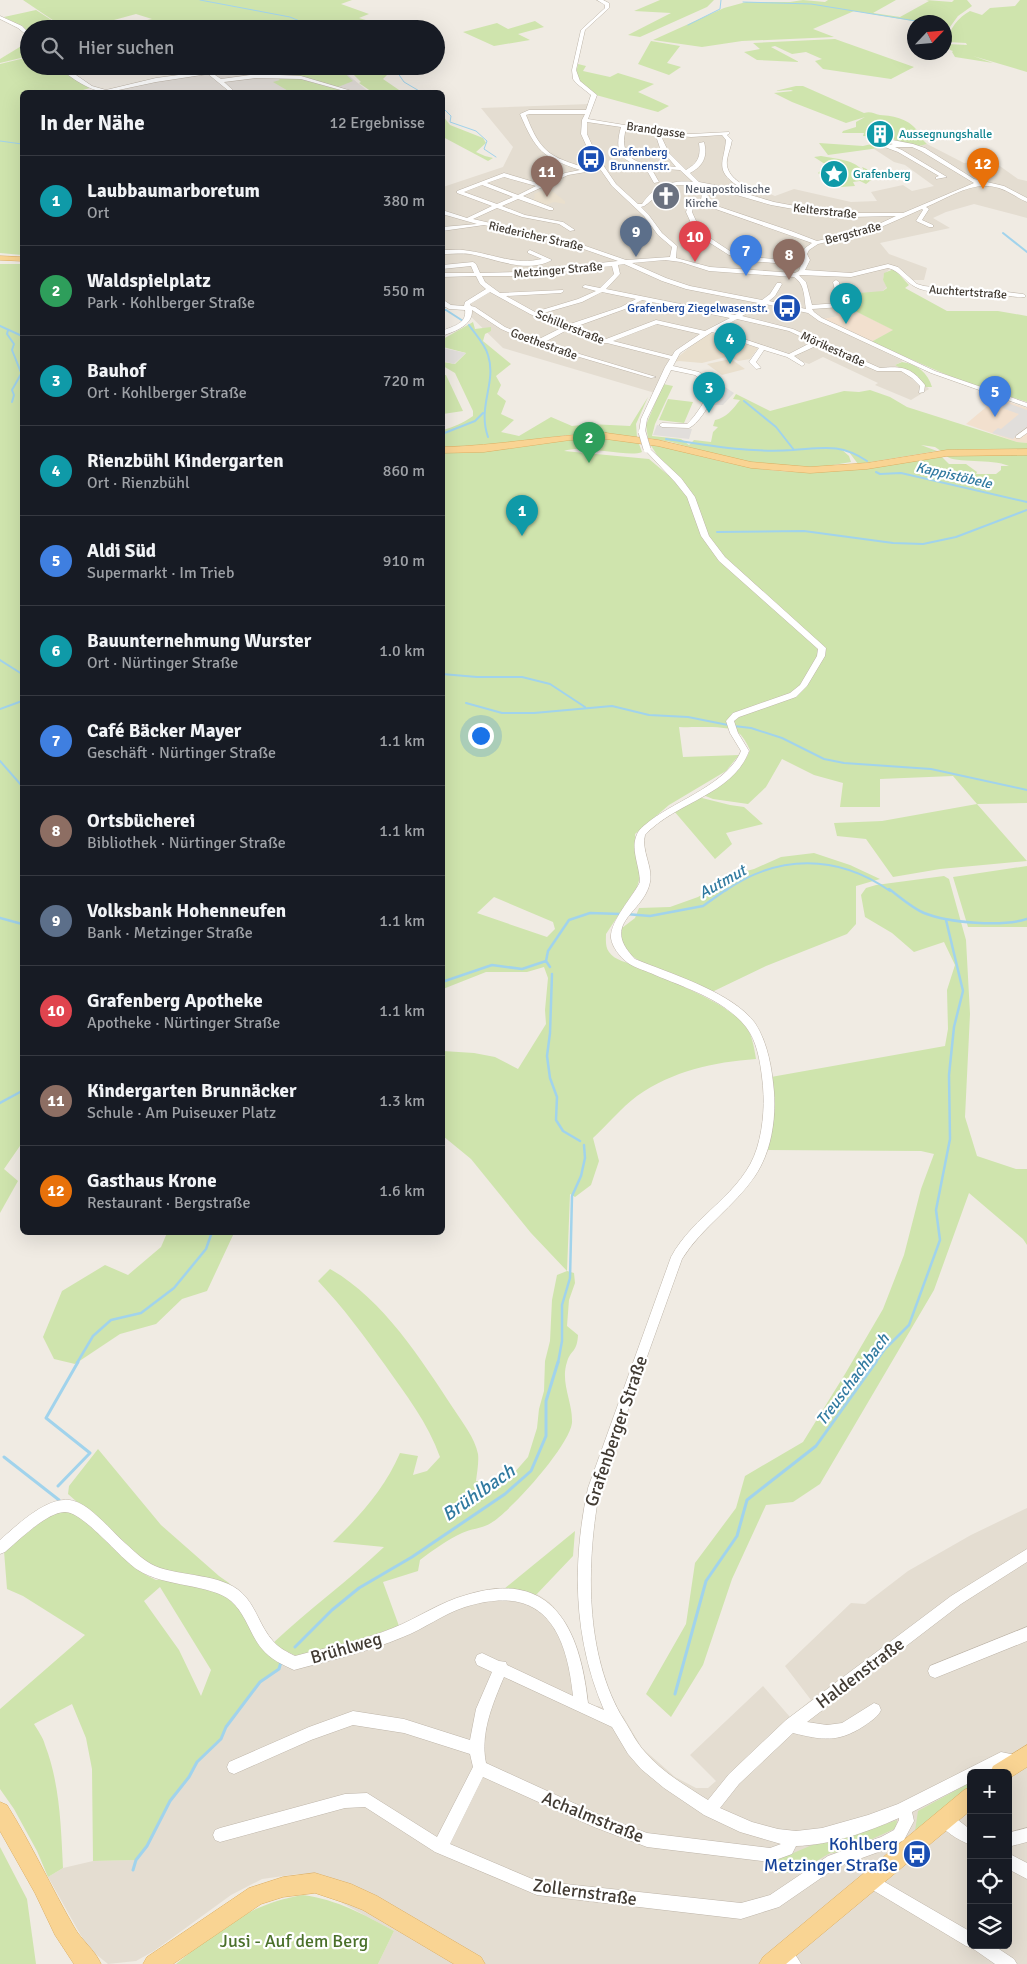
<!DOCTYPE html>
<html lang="de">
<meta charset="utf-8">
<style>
body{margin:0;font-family:Signika,sans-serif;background:#20242c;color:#f1f3f6}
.controls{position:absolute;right:15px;bottom:15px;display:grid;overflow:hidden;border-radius:8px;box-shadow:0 5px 20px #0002}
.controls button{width:45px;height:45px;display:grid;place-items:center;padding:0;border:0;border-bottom:1px solid #363941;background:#171b24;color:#f1f3f6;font:25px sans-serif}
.compass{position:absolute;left:907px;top:15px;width:45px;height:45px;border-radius:50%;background:#171b24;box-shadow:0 5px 20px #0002;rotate:64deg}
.you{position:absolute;left:480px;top:735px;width:18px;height:18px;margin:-12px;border:4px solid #fff;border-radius:50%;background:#1a73e8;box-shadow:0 0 0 8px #1a73e833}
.badge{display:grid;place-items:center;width:32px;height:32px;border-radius:50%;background:#ef2a1b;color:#fff;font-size:16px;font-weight:700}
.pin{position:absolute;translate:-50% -41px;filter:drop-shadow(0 1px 2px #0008)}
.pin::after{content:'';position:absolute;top:26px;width:18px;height:15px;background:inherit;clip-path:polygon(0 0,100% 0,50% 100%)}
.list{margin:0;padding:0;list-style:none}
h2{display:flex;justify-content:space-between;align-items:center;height:65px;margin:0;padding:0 20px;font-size:21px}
h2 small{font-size:16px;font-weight:400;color:#9ea1a6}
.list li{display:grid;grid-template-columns:32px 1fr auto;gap:15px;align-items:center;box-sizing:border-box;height:90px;padding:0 20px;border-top:1px solid #363941}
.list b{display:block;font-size:19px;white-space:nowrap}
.list p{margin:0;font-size:16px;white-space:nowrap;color:#9ea1a6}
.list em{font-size:16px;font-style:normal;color:#9ea1a6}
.icon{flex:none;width:28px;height:28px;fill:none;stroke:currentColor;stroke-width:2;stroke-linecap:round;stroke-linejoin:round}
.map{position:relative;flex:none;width:1027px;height:1964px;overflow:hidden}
.search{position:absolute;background:#171b24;box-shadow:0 5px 20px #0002;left:20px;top:20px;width:425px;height:55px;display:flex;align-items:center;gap:12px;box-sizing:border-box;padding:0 18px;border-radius:28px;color:#9ea1a6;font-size:19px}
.panel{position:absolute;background:#171b24;box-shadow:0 5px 20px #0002;left:20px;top:90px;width:425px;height:1145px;border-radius:8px}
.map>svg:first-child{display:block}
</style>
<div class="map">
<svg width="1027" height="1964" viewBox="0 0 1027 1964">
<rect width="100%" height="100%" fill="#f0ebe3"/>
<path fill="#e4ddd1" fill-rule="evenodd" d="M590,104L587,119L660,134L696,136H724L731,144L726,167L733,180L750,190L765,192L775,196L794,189L851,202L877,201L871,192L903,185L912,191L934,186L905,165L894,162L874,149L900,144L915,147L927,144L964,163L990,159L1018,179L1027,181V218L974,204L946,212L933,218L950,228L880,243L889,254L927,268L924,280H911L894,266L884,274L883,280L887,287L883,291L862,299L856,311L838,314L840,316L819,320L903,361L895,365L917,376L929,389L911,400L875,385L878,383L823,357L809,364L713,331L674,355L655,393L503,348L464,310L443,307V187L503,167L513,147L481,108Z
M1027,1508V1964H378L394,1931L342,1903L336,1880L320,1874H298L262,1879L231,1895L154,1951L136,1961L108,1964L88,1948L48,1877L63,1868L93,1861L136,1860L160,1822L170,1801L189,1777L197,1762L214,1744L221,1739L226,1727L260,1682L279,1669L282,1663L399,1626L433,1608L456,1599L495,1588L519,1591L535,1596L537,1594L549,1602L554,1607L583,1703L595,1707L598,1706L623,1716L642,1748L675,1777L696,1788H708L716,1781L690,1755L763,1686L790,1717L811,1700L785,1666L851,1603L865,1604L908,1571L971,1535ZM971,1773H1008V1945H971Z"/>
<path fill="#f2e0ce" d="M855,311L894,330L871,342L823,319L839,316L837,314Z
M997,398L1027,408V443L1017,442L966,424Z"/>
<path fill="#e2ddd8" d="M262,66H337L369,92H111L167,79Z"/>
<path fill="#e9dfcd" d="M548,188L565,201V204L554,202L545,205L531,200L535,198L534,194Z
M711,333L758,348L750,359L738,361L730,356L702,363L679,361L675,362L678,357L696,342Z
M731,359L745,369L722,375L707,364Z"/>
<path fill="#cfe4ad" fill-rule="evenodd" d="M23,0H352L341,4L369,14L359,18L382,25L372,29H280L256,23L206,29L114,27L152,19L136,14L81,29H66Z
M660,0H714L707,7L640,37L628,35L671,13L634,11Z
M803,0L825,2L828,0H896L873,13L900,17L929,1L926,0L952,2L954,0H967L972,6L958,16L947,31L945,32L948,27L945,26L944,22H919L854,11L813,29L834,37L742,41L702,47L653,40L724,8L746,2H790Z
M1020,0H1027V72L973,56L993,63L955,57L952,52L953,51L950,50L948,44L967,45L966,43L948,42C949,28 958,18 970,11L982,15L990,8L1015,6Z
M36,10L64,28V29H29V34L21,26L4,17Z
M535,21L544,27L518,34L530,40L494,46L463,32L497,23L508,29Z
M835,39L914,67L891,79L823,69L815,61L822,59L806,52L792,54L775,46L771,47L799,62L757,60L744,52L760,49L753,43Z
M651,41L680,46L667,63L681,67L669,75L638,64Z
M28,42L29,56L0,63V59Z
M29,57V66H56L90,88L76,92H22V255L0,253V64Z
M578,64L586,66L583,71L610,77L618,73L654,84L638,92L669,106L658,112L596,95L579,81L576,73Z
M337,66L353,81L338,87L302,77L263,75L256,67Z
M361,66H378L372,70L387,75L383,79L402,92H372L359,83L361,82L349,70L348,68Z
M275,77L300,79L347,92H290L273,82L280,80Z
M796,86H803L864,113C871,111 874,114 880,115C895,116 910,119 919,133L917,134L927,144L915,147L890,138L863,136L864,133H842L843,131L856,127V122L865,117L846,123L792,102L774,93L793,91L791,90L775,91Z
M443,116L450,125L483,138L486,143L476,152L485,156L493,158L488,161L443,137Z
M819,143L863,146L876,143L886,147L828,155Z
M821,156C836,159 856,159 864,173L861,178L866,174L862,167L871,171L875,177L866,184L860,181L853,182L855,186L841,187L838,184V187H834L835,180L823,177L818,173L821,170L831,168L814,157Z
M0,264H22V1143L4,1169L18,1181L0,1213Z
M894,269L909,285L905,288L947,311H998L1027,316V402L961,381L871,342L893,330L855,311L852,300L861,299L859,293L883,291L887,288L883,280L884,273Z
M473,322L475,329L491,327V331L485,334L483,341L511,364L496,376L501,385L497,394L506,401L501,414L514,420L501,432L519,436L551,417L572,426L590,424L630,426L648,397L636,424L637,437L598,434L568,435L501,444L443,447V430C454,427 463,423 473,416V411L455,373L443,366V362L455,364L466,353L443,347V339Z
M902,362C917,364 928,373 932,387H926L913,375L895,365Z
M443,375H446L463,411L443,414Z
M663,384L673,386L655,424L652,436L681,439L689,445L694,440L711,442L713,432L718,427L713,426L715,420C726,418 733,409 740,400L733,399L736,394L770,411L844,391L859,392L870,390L890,397L907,407L1017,442L1027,443V450L941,451L935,447L921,445L937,451L858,464L849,452L841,449L849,456L851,462L815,468L744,462L671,442L648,438L646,425Z
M668,399L693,402L684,423L659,420Z
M615,439L638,441L642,452C629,458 583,444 564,451L649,459L668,475L674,473L657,455L650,444C693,453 734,467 778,471C833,475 887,465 942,457L949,464H966L977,472L976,474H996L1001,470V466H1009C991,458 956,464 946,456L1027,454V803L977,804L1027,861L940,869L893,877L866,839L837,836L834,823L882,821L977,804L953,776L880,779V807H840L843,783L814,775L782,759L766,787L748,804L713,799L703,795C721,783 742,772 750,750C747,744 743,735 736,731C722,725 694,728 679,727L683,757L739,755L726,771L669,805L635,834L640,877L637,887L606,934C606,939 605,947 609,952C615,961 628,962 636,966C663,978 726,1002 744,1024C752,1033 754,1047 756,1059C713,1062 673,1071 637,1096C621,1108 607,1125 593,1138L599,1161L591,1185L575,1197L570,1194L567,1271L574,1273L575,1283L569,1300L567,1326L578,1335C577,1353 571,1349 567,1362C560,1383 573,1402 572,1423C569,1446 512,1510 491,1523C483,1528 471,1529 462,1533C447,1540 433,1550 420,1560L418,1571L383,1582L399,1626L344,1645L296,1656L272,1644C308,1610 348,1581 384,1547L333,1542C360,1516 385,1488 400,1453L418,1456L413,1475L427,1471L440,1457C428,1423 406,1395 385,1365C364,1336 343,1307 318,1281L330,1269C382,1298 421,1359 453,1408C462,1422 475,1438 478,1454C479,1462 477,1473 476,1481L498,1485L514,1473L528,1457L537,1428L539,1409L544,1391L545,1361L550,1341L552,1300L557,1275L567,1271L531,1233L471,1159L443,1136V1051L474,1053L495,1057L518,1069L546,1024L545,1010L548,978L544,967L527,972H486L443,989V452L558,440ZM494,897L553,922L555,929L547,937L477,913Z
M698,797L730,805L744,807L763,824L726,833L732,844L715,859L674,811Z
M814,853L850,865L880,879L856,886V924L847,934L766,966L714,991H708C689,983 637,964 625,950C618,943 620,936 622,928L635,918L639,908L670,907L698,897L736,874L754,869L781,857Z
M1027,866V927H968L953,877Z
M944,876L949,879L966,940L970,1014L965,1117L977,1156L1016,1169H1027V1245L1023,1239L969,1193L934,1290L820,1484L793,1502L766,1505L732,1579L703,1665L671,1717L646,1694L686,1624L695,1563L736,1508L745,1476L803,1442L845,1374L883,1309L904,1255L921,1189L934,1154L921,1151L768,1150L774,1109L771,1077L945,1046L948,1029L947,990L955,965L944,942L914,952L892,933L865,917L861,895L866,888L876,885Z
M167,1233H234L207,1291L182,1299L156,1324L120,1334L75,1364L54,1359L43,1337L62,1291L105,1265L128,1275L161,1247Z
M98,1449L161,1525L219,1576L229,1583L237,1593L167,1573L147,1564L68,1494L69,1486Z
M69,1508L146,1575L156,1580L167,1578L227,1595L282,1663L279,1669L260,1682L226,1727L221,1739L214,1744L197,1762L189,1777L170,1801L147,1846L136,1860L93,1861L92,1769L86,1738L72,1704L34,1724C38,1731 43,1737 45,1745C60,1784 61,1827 63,1868L48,1877L37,1851L14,1809L0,1789V1709L85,1635L23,1596L7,1589L4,1551L50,1515ZM160,1587L211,1670L201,1696L179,1650L144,1601Z
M575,1531L573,1556L535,1596L504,1589Z
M971,1782V1792L915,1831L918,1811Z
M897,1820L896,1828L892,1830L843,1852L830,1853L798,1872L779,1873L772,1862L817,1843L869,1830Z
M0,1847L27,1899L36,1964H0Z
M303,1895C338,1900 363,1914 394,1931L378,1964H176C217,1930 249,1904 303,1895Z"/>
<path fill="#e1dedb" d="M443,348L466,353L454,364L443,361Z
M716,385L725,387L734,393L723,405H711Z
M999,400L1027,410V427L1013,439L992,433L998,428L1001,429L1019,414L994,405Z
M657,425L692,429L689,439L653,435Z"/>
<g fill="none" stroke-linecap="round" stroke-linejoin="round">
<path stroke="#a1d3ec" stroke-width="1" d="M200,0L290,17L314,27L357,29
M743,2L811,4L922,22
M688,25L720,9L721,0
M944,26L949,27
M393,66L404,82L421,92
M442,107L451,116L450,122L476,131L487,141L484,149L496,157
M0,141L22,144"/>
<path stroke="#a1d3ec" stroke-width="2" d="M1003,233L1027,252
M442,310H446L463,321
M469,325C475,334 485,344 488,355C497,383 477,406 488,437
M0,326L22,336
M8,330L7,334L14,344L12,350L22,375
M744,401L776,427L794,450
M12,402L14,395L12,390L21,374
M442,434L475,421L483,413
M666,439C696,443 724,449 754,450C767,451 780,451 793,450C823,448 840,443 867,461
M876,472L880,474L901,473L1027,502
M717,532L804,531L893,543L923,544L956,537L1027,510
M0,660L22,674
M442,674L477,677H522L550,684L585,707
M466,703L502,713H534L612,706L649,715L688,717L728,725
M0,709L22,701
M734,726L751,728L782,738L824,759L844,763L931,769L1027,790
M0,761L22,786
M725,891C778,854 837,854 890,891"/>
<path stroke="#a1d3ec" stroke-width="2.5" d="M889,889C900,897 912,908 924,913C949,923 1002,927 1027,919
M626,914L650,916L703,906L727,889
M0,918L22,924
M546,961L550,967
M552,974L550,1033L547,1056L550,1078L557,1097L556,1120L563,1131L580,1141
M442,982L492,965L522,969L546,961L548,951L569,920L590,913L621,914
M0,1103L22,1091
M77,1363L93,1336L111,1320L141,1313L174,1288L206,1249L212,1232
M558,1363L562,1341V1305L570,1278L572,1196L581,1176L585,1158L584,1145
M875,1363L885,1349L909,1325L940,1240L936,1210L950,1139L949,1075L954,1027L963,991L946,920"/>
<path stroke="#a1d3ec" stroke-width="3" d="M4,1457L59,1500
M58,1486L90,1453L46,1418L78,1362
M295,1647L332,1610L359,1588L412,1557L505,1494L531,1471L546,1436V1401L558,1362
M675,1694L706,1581L737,1536L747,1500L816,1446L876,1362
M133,1870L136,1860L147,1846L170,1801L189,1777L197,1762L221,1739L226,1727L260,1682L279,1669L281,1662"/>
<defs>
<path id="minor" d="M597,0H603L609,3V8L585,30L576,70L580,81L597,95L588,119L673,133L691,134L729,132L730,133L727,135L732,140C731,147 728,153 727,160C725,176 741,183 752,191V193C746,193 743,189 738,186C714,170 724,163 726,140L722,135L691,137L660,134L669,153L686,170C698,163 701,157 699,143L704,142C708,157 703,166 690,173L699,182L720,186L774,202L817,210L848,213H903L974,183L921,151L912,147H895L902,150L947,177L936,179V177L939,176L898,152L874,143V139L877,137L913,144L925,148L974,179L1004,186L1027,198V202C1017,198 1009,191 999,188C973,180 950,197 926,207L929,209L922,220L933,225V227H929L916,221L923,210L922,209L870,232L818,244L809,250L807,254L810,260L805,270L851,273L888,264L898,267L917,284L924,286L959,290H991L1023,294L1025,295V297C1014,298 1002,294 990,294C967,293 942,296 920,289C907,285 901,271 888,268L851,277L799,275L806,282L812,305L838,303L833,282L836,280L839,282L844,305L841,307L812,309L814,312L822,318L935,371L1027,403V407L931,373L819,321L808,313L765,304L742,316L793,329L880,368C902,366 911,367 925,385L924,392L919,393L920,386L912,378L901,371H877L818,345L794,356L804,363L805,364L802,366L787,357L764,350L756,362L761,368L756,369L749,362L759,348L712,332L680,353L673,366L699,372L718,386C714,398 700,423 689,428L662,427L659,425L662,423L687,424C696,416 707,398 711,387L695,375L671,370L647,419L645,432L642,434L639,432L641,419L665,367L670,359L607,343H602L601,342L567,330L543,343L656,377L651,378L535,344L501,329L472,310C473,325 456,331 442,336V331C453,326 467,324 465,310L449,309L442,305V299L451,305L464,306L465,302L486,289L480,284L476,276L442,277V273H474L471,266L442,269V265L473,262L476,264L480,273L517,272L618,261L572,245L484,225L442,231V227L477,224L442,214V210L467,218L492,206L457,193V191L504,173L541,184L565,173L580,170C542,157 536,151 520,114L529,110H586L591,95L576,83L573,79L572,70L581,30L605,8V5ZM529,114H585L582,120L581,134L591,156L612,186L644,216L658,235L672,247L670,257L626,260L577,243L473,219L497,208L522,217L559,224L570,231L575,230L563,222L525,215L502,206L518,199L549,210H553V208L523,196L568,175L586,172L589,170C581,165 571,164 563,160C541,152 534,135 526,115ZM587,122L621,127C614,152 620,161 645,167L654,183L659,182L651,168L680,170L693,182C671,180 655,185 642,204H638L616,184L597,156L587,134ZM626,128L655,133L660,148L676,167C647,164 616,167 626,128ZM879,141L893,144L889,145ZM504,177L536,186L518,195L487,183ZM482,185L513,197L497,204L464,192ZM675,185L703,186L701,200L688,206L686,212L696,234L729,255L749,261L788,264L799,259H803L799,271L795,273L710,267L676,258L677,246L662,233L648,214L641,207C650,206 658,188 675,185ZM709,187L771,205L810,212L848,217L896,216L866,230L817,241L791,231L711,204L707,201ZM703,203L707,206L812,243L805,248L802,255L796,256L787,260L749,257L733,253L701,232L692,212L693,208ZM665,260L681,262L709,271L794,277C805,284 804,297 806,309L769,301L775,296L782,284L781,283H777L770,294L762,300L690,286L666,278L632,263ZM624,264L662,281L686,289L758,303L735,315L606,289L620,274L618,265ZM612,266L614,274L600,288L585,285L582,287L596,291L578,299L535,312L506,296L561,293L564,291L563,290L500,293L485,282L482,276H517ZM490,292L530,314L561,328L537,340L505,327L475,307L471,306L470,304ZM602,292L636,299L621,307L567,325L540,314L582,302ZM642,300L730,318L705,331L656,320L606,339L572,328L625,309ZM737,319L789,331L812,342L789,354L717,330ZM657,324L700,334L675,351L672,356L613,341Z
M0,16L22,26L29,33V37L18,28L0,19Z
M57,66H63L92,86L106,90L156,78L209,71L221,79L257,74L301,76L355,92H348L301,79L257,78L224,82L235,92H230L208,74L156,82L109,92C90,92 71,78 57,66Z
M442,250C451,250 461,249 470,251C496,255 515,265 542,259L528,253V251L530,250L552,260C527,274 496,259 470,254C462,253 452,254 442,254Z
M1027,428V433L1020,438H1016V436Z
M645,448H649L681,478L695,497L709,536L725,557L826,648L825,656L807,686L796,697L739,717L734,721L738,733L749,751C733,795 675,802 645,835C641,851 653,866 650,882C644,914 599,922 635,959C671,974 732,992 755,1023C768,1043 772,1069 774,1092C776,1121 771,1152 755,1176C734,1207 702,1227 682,1259L600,1488C586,1561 584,1655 624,1720C631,1731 636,1742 645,1752C662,1772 686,1786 708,1800L729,1774L786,1720L951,1596L1027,1549V1562L961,1604L807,1722L827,1725L842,1723L874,1703L879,1705L881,1710C878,1717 871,1721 864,1726C838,1743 822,1740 793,1733L739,1784L720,1808L752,1822L778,1829L796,1831L822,1828L868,1815L898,1804L1001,1752L1021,1756L1023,1761L1021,1766L1016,1768L1002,1766L989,1773H971V1782L912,1812L914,1821L904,1840L884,1850L837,1867L779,1907L741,1919L537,1895L435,1852L365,1807L345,1808L220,1842L215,1840L213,1835L215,1830L220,1828L345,1794L367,1793L437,1837L473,1767L470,1754L404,1733L353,1725L311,1740L234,1774L229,1772L227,1767L229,1762L309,1727L353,1711L404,1719L470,1740L476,1709L492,1672L477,1665L475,1660L477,1655L482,1653L499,1661L506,1662L507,1665L573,1696C566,1627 541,1583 465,1607C443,1614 424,1629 403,1637C368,1652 331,1660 294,1670C283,1665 270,1659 262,1649C250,1635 246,1614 231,1601C212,1584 164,1587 138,1570C120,1559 82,1510 64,1512C46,1513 18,1541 5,1552L0,1554V1540C16,1526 42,1501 64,1500C73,1499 82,1504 89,1509C102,1519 113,1532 125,1543C134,1551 144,1561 155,1566C181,1577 221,1573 242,1593C256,1606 260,1627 273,1641C279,1648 287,1652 295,1656C328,1647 362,1641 393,1628C418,1618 440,1602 466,1595C552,1568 580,1628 588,1703L604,1710C573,1638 572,1563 588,1488L671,1257C693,1215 743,1194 757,1148C764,1125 765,1100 762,1077C760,1061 757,1041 746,1027C725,1000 686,988 655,975C647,971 635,968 628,963C620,957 612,947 611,938C610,921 632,898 640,882C640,868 631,850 636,837C638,829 645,825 651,820C678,800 728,783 741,751L730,733L726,721L733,713L790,693L800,685L817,656L818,649L719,561L701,536L687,497L675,482L645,450ZM504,1677L612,1727L628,1754L641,1769L664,1788L704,1815L740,1832L781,1844L770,1848L647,1833L602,1816L486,1763C480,1734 492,1705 504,1677ZM483,1777L594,1827L647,1847L770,1862L792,1854L796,1846C831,1845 867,1832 899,1818V1820L894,1830L881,1837L828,1856L770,1895L741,1903L537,1881L450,1844Z
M1027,1627V1641L935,1678L930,1676L928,1671L930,1666Z
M944,1811L949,1813L971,1830V1845C958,1840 942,1831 937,1818L939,1813Z
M1027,1828V1842L1008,1847V1833Z
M1008,1853L1027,1863V1879L1008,1869Z
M871,1874L971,1932V1945H993L1014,1959L1017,1964H995L972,1948L966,1946L866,1886L864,1881L866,1876Z
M784,1946C792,1950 797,1956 801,1964H783L776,1954L779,1949Z"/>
<path id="major" d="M0,256L22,257V261L0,260Z
M606,433L658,440L751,462L810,467L867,463L947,450L1027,449V455L947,456L867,469L810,473L751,468L658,446L606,439L570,440L484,452L442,453V447C498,446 551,435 606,433Z
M1027,1745V1767L1008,1779V1773H990L993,1766Z
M971,1787V1810L786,1964H759L763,1957L964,1790Z
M0,1802L7,1805C32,1845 51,1887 74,1927C81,1940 95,1950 101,1964H74L55,1935L35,1893L0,1831Z
M315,1873L351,1884L377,1896L481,1957L485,1964H454L363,1910L348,1904L315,1893L283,1897L261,1904L173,1964H143L147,1957L249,1888L283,1877Z"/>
</defs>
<use href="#minor" stroke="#beb5a9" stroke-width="1"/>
<use href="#major" stroke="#ddaf64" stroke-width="1"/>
<use href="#minor" fill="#fff" fill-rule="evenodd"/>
<use href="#major" fill="#f9d493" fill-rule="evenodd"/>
<defs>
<path id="minor-bridge" d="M642,432L647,449"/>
</defs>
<use href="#minor-bridge" stroke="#beb5a9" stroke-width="8" stroke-linecap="butt"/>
<use href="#minor-bridge" stroke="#fff" stroke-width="7"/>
</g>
<defs>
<symbol id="building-disc" viewBox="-11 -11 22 22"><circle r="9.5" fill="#0f9aa8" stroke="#fff"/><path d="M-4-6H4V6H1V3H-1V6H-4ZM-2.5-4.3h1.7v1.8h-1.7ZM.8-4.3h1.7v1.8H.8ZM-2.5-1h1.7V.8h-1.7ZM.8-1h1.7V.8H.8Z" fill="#fff"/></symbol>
<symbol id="bus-disc" viewBox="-11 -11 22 22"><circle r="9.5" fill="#1a4fb4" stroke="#fff"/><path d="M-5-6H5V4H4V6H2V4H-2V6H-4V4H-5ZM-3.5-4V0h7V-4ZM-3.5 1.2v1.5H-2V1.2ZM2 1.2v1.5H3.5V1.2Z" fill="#fff"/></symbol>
<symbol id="sight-disc" viewBox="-11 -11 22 22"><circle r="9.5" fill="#0f9aa8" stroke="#fff"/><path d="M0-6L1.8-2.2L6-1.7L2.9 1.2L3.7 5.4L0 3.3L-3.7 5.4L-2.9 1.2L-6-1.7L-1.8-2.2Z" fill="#fff"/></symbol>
<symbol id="church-disc" viewBox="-11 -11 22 22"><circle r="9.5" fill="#6b7280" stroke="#fff"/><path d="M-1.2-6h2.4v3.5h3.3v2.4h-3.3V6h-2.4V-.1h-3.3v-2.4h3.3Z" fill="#fff"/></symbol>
</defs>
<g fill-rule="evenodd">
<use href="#building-disc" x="864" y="118" width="32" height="32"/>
<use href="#bus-disc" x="575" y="143" width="32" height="32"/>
<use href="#sight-disc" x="818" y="158" width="32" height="32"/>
<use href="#church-disc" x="650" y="180" width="32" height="32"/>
<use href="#bus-disc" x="771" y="292" width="32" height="32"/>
<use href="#bus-disc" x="901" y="1838" width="32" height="32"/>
</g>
<g text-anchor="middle" stroke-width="4.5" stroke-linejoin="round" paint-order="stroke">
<g font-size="12" fill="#423b33" stroke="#fff">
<text transform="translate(656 130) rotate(8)" y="4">Brandgasse</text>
<text transform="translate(825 211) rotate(6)" y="4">Kelterstraße</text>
<text transform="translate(853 233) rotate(-15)" y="4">Bergstraße</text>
<text transform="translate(536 236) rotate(13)" y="4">Riedericher Straße</text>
<text transform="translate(558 270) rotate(-5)" y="4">Metzinger Straße</text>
<text transform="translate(968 292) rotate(4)" y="4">Auchtertstraße</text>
<text transform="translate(570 327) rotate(22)" y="4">Schillerstraße</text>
<text transform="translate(544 344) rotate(20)" y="4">Goethestraße</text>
<text transform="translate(833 349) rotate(24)" y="4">Mörikestraße</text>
</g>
<g font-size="12" fill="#0d838f" stroke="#fff" text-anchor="start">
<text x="899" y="138">Aussegnungshalle</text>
<text x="853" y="178">Grafenberg</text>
</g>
<g font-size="12" fill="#164399" stroke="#fff" text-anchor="start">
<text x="610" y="156">Grafenberg<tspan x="610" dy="14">Brunnenstr.</tspan></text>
<text x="768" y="312" text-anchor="end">Grafenberg Ziegelwasenstr.</text>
</g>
<g font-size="12" fill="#5b616d" stroke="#fff" text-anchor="start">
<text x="685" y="193">Neuapostolische<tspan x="685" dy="14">Kirche</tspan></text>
</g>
<g font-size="14" font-style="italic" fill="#317aa0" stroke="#fff">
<text transform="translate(954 475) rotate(13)" y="5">Kappistöbele</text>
</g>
<g font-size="16" font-style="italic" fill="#317aa0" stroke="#fff">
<text transform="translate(722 881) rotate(-29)" y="6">Autmut</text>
<text transform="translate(852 1379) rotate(-53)" y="6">Treuschachbach</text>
</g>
<g font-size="18" fill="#423b33" stroke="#fff">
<text transform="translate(616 1431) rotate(-71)" y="6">Grafenberger Straße</text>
<text transform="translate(346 1648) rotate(-16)" y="6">Brühlweg</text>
<text transform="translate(860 1673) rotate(-37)" y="6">Haldenstraße</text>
<text transform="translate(593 1817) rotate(22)" y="6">Achalmstraße</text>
<text transform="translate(585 1892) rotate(8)" y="6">Zollernstraße</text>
</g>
<g font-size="18" fill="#164399" stroke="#fff" text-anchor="end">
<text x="898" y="1850">Kohlberg<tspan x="898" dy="21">Metzinger Straße</tspan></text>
</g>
<g font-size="18" fill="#4a702a" stroke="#fff">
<text x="294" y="1947">Jusi - Auf dem Berg</text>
</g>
<g font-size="19" font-style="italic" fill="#317aa0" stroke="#fff">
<text transform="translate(478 1492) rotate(-35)" y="7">Brühlbach</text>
</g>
</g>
</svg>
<div class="controls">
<button>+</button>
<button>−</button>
<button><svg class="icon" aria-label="locate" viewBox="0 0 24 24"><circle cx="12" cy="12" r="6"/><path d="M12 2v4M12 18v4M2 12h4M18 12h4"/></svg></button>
<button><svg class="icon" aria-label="layers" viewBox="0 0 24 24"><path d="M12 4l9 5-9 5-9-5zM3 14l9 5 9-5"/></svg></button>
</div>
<svg class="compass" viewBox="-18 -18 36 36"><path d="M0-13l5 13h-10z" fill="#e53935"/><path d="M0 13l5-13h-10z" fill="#9ea1a6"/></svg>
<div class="you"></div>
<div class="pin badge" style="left:522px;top:536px;background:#0f9aa8">1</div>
<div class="pin badge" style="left:589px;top:463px;background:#2e9e5b">2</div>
<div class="pin badge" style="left:709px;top:413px;background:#0f9aa8">3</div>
<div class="pin badge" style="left:730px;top:364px;background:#0f9aa8">4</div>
<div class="pin badge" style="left:995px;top:417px;background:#3f7fe0">5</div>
<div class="pin badge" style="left:846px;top:324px;background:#0f9aa8">6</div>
<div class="pin badge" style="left:746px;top:276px;background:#3f7fe0">7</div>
<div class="pin badge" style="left:789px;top:280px;background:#8d6e63">8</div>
<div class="pin badge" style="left:636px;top:257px;background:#5c6f8a">9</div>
<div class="pin badge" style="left:695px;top:262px;background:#e0444e">10</div>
<div class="pin badge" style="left:547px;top:197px;background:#8d6e63">11</div>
<div class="pin badge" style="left:983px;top:189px;background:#e8710a">12</div>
<div class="search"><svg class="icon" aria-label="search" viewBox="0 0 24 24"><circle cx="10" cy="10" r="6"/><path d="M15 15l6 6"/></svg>Hier suchen</div>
<section class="panel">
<h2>In der Nähe<small>12 Ergebnisse</small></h2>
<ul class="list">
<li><span class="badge" style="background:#0f9aa8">1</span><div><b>Laubbaumarboretum</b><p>Ort</p></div><em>380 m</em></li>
<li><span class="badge" style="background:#2e9e5b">2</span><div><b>Waldspielplatz</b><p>Park · Kohlberger Straße</p></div><em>550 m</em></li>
<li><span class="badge" style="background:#0f9aa8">3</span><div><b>Bauhof</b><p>Ort · Kohlberger Straße</p></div><em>720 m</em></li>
<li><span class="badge" style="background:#0f9aa8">4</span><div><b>Rienzbühl Kindergarten</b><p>Ort · Rienzbühl</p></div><em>860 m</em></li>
<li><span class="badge" style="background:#3f7fe0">5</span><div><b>Aldi Süd</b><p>Supermarkt · Im Trieb</p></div><em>910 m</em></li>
<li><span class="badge" style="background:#0f9aa8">6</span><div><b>Bauunternehmung Wurster</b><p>Ort · Nürtinger Straße</p></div><em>1.0 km</em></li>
<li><span class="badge" style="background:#3f7fe0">7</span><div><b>Café Bäcker Mayer</b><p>Geschäft · Nürtinger Straße</p></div><em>1.1 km</em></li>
<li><span class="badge" style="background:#8d6e63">8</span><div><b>Ortsbücherei</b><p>Bibliothek · Nürtinger Straße</p></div><em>1.1 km</em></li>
<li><span class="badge" style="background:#5c6f8a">9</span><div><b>Volksbank Hohenneufen</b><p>Bank · Metzinger Straße</p></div><em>1.1 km</em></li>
<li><span class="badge" style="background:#e0444e">10</span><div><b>Grafenberg Apotheke</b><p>Apotheke · Nürtinger Straße</p></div><em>1.1 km</em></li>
<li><span class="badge" style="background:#8d6e63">11</span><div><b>Kindergarten Brunnäcker</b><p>Schule · Am Puiseuxer Platz</p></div><em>1.3 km</em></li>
<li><span class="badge" style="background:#e8710a">12</span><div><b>Gasthaus Krone</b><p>Restaurant · Bergstraße</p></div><em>1.6 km</em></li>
</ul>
</section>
</div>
